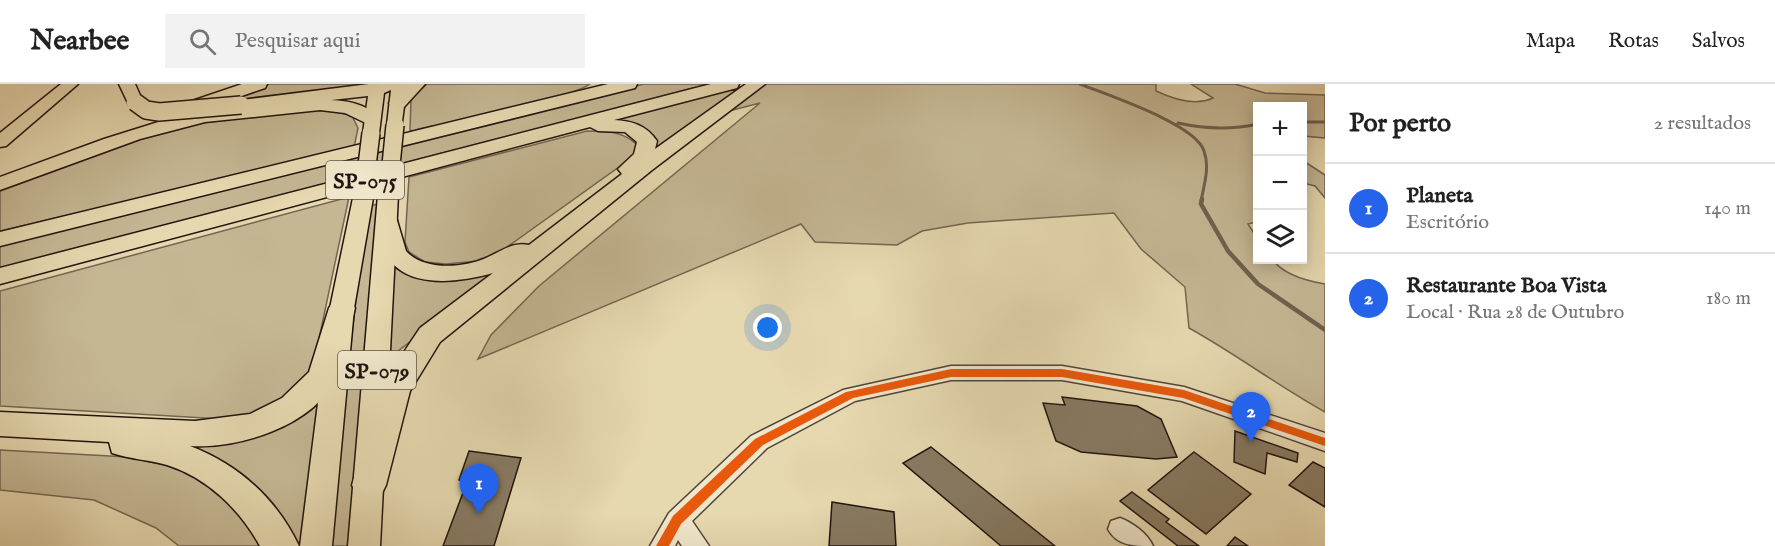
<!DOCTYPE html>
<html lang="pt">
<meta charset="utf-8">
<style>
body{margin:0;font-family:"IM FELL English",serif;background:#f2f2f2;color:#222}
.controls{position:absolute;right:18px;top:18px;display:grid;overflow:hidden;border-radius:0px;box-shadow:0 3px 15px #0003}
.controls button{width:54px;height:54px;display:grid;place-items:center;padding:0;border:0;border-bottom:2px solid #e0e0e0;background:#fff;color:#222;font:30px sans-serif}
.you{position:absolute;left:768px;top:244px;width:21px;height:21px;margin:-15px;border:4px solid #fff;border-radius:50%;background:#1a73e8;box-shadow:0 0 0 9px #1a73e833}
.badge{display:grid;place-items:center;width:39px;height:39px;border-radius:50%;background:#2563eb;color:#fff;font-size:20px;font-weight:700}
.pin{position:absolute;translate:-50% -50px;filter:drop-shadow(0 2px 3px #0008)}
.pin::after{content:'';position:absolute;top:32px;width:21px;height:18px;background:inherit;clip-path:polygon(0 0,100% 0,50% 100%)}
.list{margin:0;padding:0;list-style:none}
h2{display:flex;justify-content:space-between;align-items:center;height:78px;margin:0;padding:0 24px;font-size:26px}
h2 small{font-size:20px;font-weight:400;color:#767676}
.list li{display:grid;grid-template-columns:39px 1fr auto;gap:18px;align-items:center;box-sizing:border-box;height:90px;padding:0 24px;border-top:2px solid #e0e0e0}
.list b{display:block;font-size:22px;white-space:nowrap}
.list p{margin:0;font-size:20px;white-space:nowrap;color:#767676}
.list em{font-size:20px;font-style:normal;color:#767676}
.icon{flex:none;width:33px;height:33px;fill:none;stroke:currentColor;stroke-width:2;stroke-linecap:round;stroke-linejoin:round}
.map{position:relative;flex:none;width:1325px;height:462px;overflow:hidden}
header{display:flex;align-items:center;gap:36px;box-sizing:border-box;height:84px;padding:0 30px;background:#fff;border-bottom:2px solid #e0e0e0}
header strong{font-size:28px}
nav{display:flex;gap:33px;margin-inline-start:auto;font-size:21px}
.search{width:420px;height:54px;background:#f2f2f2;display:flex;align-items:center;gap:15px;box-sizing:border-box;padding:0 21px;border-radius:0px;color:#767676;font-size:22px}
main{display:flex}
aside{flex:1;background:#fff}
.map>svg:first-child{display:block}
</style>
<header>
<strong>Nearbee</strong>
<div class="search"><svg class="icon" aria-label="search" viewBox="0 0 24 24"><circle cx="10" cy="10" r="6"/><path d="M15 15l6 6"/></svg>Pesquisar aqui</div>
<nav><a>Mapa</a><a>Rotas</a><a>Salvos</a></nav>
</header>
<main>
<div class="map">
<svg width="1325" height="462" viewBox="0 0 1325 462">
<rect width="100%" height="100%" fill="#e6d8af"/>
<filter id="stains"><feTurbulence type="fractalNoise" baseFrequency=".00333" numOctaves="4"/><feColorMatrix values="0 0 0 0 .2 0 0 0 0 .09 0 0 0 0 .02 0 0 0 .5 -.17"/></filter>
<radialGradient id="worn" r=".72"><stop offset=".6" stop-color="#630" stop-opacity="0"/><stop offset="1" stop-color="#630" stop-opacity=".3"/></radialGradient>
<path fill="#c5b794" stroke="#736652" stroke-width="1.5" d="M269,0H363V3L211,20Z
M427,0H590C574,12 478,34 454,39C440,42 427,41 413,47L410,46L411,15Z
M644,0H709L0,184V160Z
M766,0H1156V7C1173,15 1196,22 1213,14L1191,0H1235L1265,9L1325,11V54L1303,52L1302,22H1258L1257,138L1248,140L1257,154L1258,176H1273C1284,191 1307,197 1325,200V328C1278,302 1236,270 1189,244L1185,203L1141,165L1114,129L968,139L922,147L897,161L815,158L801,140L478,275L491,251L539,202L760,19L721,29Z
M741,3L645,78L652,58L605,38Z
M323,24L352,32L358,44L354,64L0,147V107L177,42Z
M587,47C607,47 625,47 639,63L637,70L489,176L446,180L425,178L409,168L405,158L409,93Z
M1302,76L1325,91V114L1315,102L1303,99Z
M349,113L313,283L303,304L265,328L222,335L0,322V207Z
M381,119L348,462H329L366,123Z
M530,165L385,277L394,184L426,192Z
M320,300L302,462H293L165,359L223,353Z
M0,366L128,373L191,387L231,417L261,462H179L156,444L94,416L0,406Z"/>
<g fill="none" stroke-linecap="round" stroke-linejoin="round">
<path stroke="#6f614f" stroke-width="3" d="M1080,0C1107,11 1196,40 1204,67C1210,83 1204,101 1201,117
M1302,38H1325
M1178,39C1205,45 1231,46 1258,40"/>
<path stroke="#6f614f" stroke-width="4.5" d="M1202,115L1201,120L1228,167L1258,200L1325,246"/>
</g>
<path fill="#877a62" stroke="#21140f" stroke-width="1.5" d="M1062,313L1137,322L1161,335L1177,373L1156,375L1081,368L1056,357L1043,319L1065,321Z
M1235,347L1298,369L1297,378L1267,369L1265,390L1234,378Z
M931,363L1055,462H1001L903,379Z
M469,367L521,374L494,462H443L467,398L459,396Z
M1194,368L1251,410L1206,450L1148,406Z
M1313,378L1325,384V423L1289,401Z
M1132,408L1169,435L1166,438L1199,462H1178L1120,417Z
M832,418L894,428L896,462H829Z
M1235,453L1248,462H1227Z"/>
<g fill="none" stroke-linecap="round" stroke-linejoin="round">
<defs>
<path id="minor" d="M951,282H1062L1184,303L1325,349V367L1182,317L1062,296H951L855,317L767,364L692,437L709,462H682L678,456L675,462H650L669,429L751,352L843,306Z
M1120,434C1133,439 1147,449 1153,462C1134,462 1117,462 1108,445L1111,437Z"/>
<path id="major" d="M61,0H78L6,62L0,63V49Z
M119,0H135L143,18L141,21H129Z
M369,0H407L401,45L395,46L387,41L391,6L384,9L379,49L371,54L363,49L368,12L241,26L233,21L241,16Z
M388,105L398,111L380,462H348L378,111Z
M363,108L373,114L354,224L332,462H300L330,224L353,114Z"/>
<path id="highway" d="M242,0H267L265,4L201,26L195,27L186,22L189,18Z
M407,0H425L404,23H392L389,19Z
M608,0H637L635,4L0,162V148Z
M711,0H739L737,4L614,36C632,37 646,41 657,57L655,65L746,0H765L652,86L440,258L410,307L386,401L381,411L369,415L357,411L352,401L384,298L420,244L493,189C442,203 381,205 377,138L380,133H396L406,167C424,187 463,184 486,174C500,168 513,157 529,161L622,90L618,85L634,70L637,58L625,48L598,47L590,43L0,200V184Z
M309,16C331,15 365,15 379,35L370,41L345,29L320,26L205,38L140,55L0,106V93L104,55L171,34L232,23Z
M342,215L351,218L355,224C349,247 346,275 335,296C312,342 239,365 190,362C239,381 276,414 299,462H260C240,426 208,394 167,381C149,376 130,375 112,369L109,358L0,352V328L195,337L250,330L282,314L309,288L329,224L333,218Z"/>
</defs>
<use href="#minor" stroke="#524537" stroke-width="3"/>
<use href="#major" stroke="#21140f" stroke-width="3"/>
<use href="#highway" stroke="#21140f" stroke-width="3"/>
<use href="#minor" fill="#efe6cb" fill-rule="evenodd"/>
<use href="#major" fill="#e6d8af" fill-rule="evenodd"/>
<use href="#highway" fill="#e6d8af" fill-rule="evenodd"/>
<defs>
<path id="major-bridge" d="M135,18L146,26L159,28L241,21
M388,111L395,41
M363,114L371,49"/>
</defs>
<use href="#major-bridge" stroke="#21140f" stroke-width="20" stroke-linecap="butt"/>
<use href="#major-bridge" stroke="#e6d8af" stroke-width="17"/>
<defs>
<path id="cycleway" d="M951,285H1062L1184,306L1325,354V362L1183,314L1062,293H951L853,314L763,361L681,440L669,462H656L673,432L755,355L846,308Z"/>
</defs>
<use href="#cycleway" stroke="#efe6cb" stroke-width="4"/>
<use href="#cycleway" fill="#e8590c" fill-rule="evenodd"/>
</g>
<g text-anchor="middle" stroke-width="6" stroke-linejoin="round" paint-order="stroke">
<g fill="#efe6cb" stroke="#5f5347" stroke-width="1.5">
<rect x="326" y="77" width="78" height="38" rx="4.5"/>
<rect x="338" y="267" width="78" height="38" rx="4.5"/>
</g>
<g font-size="22" font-weight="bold" fill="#21140f">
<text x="365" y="104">SP-075</text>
<text x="377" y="294">SP-079</text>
</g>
</g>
<rect width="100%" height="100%" filter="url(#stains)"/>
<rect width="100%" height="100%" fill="url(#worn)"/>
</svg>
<div class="controls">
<button>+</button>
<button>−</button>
<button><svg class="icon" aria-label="layers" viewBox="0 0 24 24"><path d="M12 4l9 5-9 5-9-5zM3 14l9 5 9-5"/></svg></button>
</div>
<div class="you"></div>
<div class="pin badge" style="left:479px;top:430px">1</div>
<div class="pin badge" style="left:1251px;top:358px">2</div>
</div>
<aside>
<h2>Por perto<small>2 resultados</small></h2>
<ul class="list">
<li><span class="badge">1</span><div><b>Planeta</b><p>Escritório</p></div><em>140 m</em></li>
<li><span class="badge">2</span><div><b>Restaurante Boa Vista</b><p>Local · Rua 28 de Outubro</p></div><em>180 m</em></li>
</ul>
</aside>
</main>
